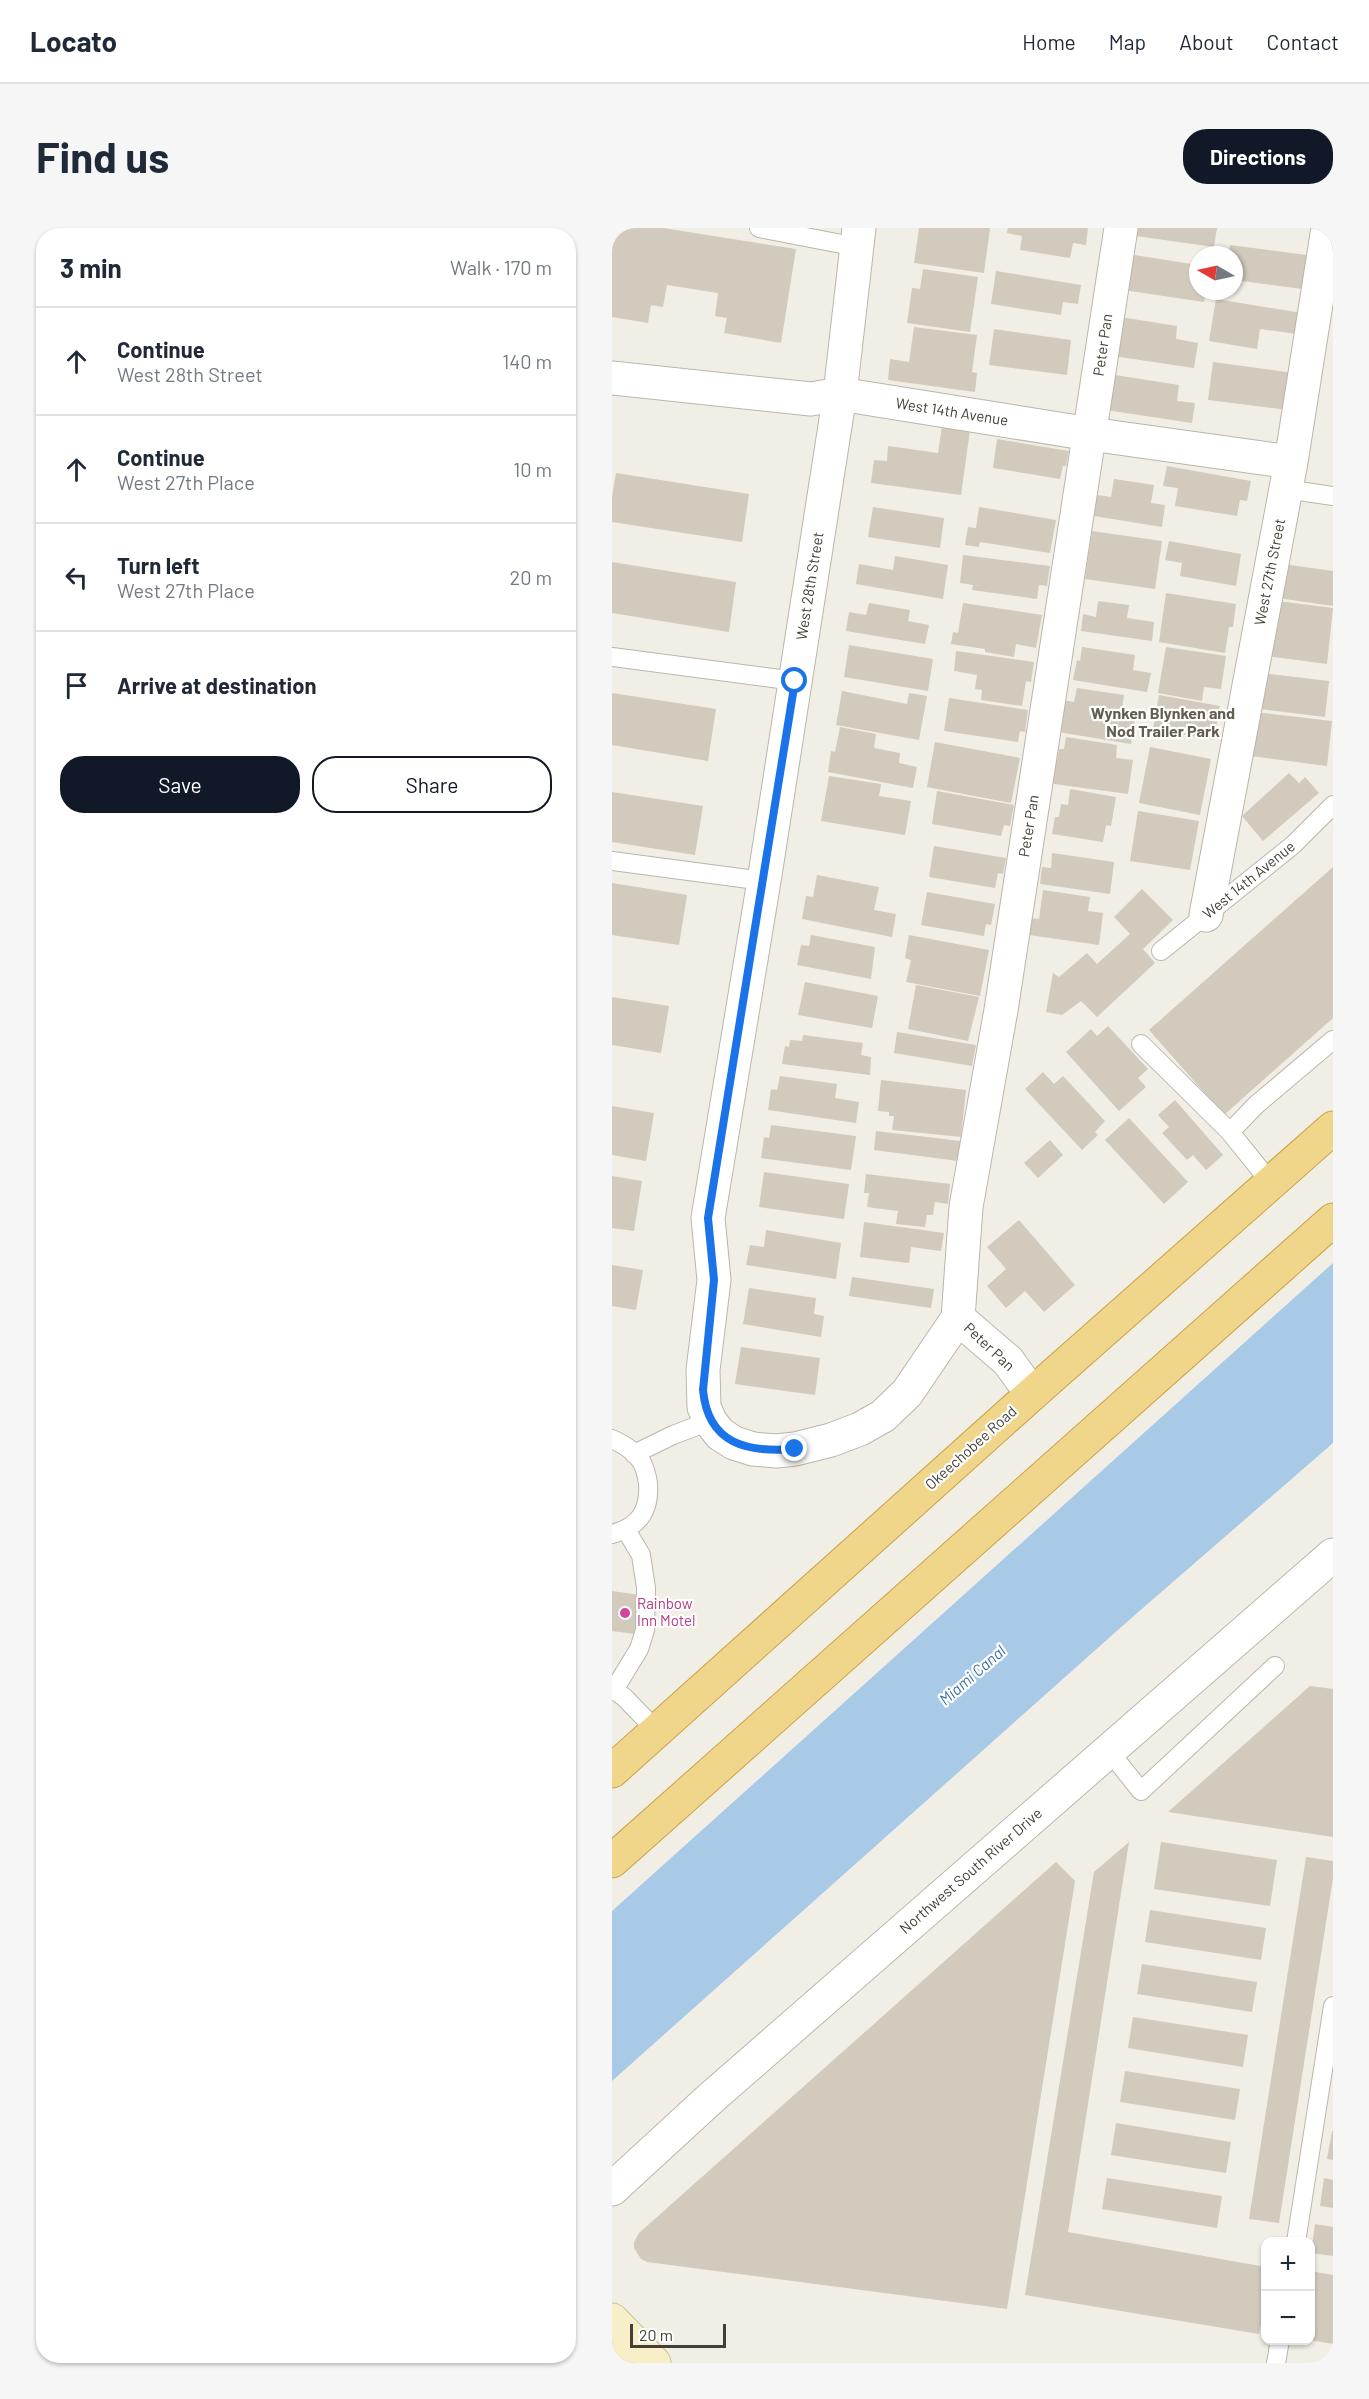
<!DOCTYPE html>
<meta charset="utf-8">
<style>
body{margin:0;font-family:Barlow,sans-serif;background:#f6f6f7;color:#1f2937}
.controls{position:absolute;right:18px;bottom:18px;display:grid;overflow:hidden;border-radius:12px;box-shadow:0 2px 4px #0004}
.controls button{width:54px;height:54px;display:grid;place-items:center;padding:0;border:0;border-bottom:2px solid #e0e1e3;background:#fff;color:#1f2937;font:30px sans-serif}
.compass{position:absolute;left:577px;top:18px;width:54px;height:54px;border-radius:50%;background:#fff;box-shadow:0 2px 4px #0004;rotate:279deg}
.scale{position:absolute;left:18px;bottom:15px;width:96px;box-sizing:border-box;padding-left:6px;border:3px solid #433f36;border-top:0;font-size:16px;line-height:21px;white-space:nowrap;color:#433f36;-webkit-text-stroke:4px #fff;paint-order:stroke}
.stop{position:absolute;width:18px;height:18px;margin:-14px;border:4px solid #1a73e8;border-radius:50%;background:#fff}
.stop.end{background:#1a73e8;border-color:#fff;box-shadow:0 2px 6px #0008}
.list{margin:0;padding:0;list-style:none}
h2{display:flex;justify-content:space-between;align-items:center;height:78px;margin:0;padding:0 24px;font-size:26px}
h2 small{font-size:20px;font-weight:400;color:#747a83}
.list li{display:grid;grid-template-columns:39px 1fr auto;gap:18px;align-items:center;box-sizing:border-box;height:108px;padding:0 24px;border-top:2px solid #e0e1e3}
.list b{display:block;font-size:22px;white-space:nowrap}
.list p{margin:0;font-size:20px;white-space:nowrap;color:#747a83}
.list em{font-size:20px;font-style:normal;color:#747a83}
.actions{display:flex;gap:12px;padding:18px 24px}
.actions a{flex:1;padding:14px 0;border:2px solid #111827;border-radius:24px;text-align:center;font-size:21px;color:#111827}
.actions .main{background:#111827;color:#fff}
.icon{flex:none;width:33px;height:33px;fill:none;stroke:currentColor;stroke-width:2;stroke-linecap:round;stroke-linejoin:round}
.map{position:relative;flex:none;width:721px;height:2135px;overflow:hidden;border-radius:24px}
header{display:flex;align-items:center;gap:36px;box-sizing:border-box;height:84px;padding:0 30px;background:#fff;border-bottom:2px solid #e0e1e3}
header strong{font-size:28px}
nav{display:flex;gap:33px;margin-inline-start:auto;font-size:21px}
.intro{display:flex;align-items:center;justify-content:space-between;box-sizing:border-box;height:144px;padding:0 36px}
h1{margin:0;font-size:42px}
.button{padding:15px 27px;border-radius:24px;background:#111827;color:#fff;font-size:21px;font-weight:700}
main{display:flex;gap:36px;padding:0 36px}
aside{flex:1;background:#fff;border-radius:24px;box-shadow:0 2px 4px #0004}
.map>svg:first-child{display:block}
</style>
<header>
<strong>Locato</strong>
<nav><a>Home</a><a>Map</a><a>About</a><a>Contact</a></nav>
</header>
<div class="intro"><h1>Find us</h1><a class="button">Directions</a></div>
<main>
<aside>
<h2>3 min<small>Walk · 170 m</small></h2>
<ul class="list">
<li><svg class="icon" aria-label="ahead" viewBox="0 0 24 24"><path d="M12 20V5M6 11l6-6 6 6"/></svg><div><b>Continue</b><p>West 28th Street</p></div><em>140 m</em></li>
<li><svg class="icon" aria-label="ahead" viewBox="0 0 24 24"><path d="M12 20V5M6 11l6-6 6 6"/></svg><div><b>Continue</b><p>West 27th Place</p></div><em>10 m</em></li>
<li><svg class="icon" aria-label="left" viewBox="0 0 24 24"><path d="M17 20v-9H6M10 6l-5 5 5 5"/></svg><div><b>Turn left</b><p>West 27th Place</p></div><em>20 m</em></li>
<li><svg class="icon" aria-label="arrive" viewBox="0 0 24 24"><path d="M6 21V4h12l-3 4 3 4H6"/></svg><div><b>Arrive at destination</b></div></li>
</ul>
<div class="actions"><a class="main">Save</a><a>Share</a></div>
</aside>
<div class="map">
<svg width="721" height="2135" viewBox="0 0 721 2135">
<rect width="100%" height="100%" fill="#f1eee6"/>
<path fill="#a9cae7" d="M721,1035V1215L516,1393L0,1853V1683Z"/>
<path fill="#d1cabd" d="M0,0H51L184,21L169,115L112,105L115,90L103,88L106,65L55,57L51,79L39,77L36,95L0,89Z
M307,0H378L372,45L302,35Z
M396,0H476L474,17L461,15L458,30L408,22L410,8L395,5Z
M518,0H605L602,19L517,7Z
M618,17L702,28L698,62L622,52V27H617Z
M516,26L586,37V63H594L592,74L511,62Z
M311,41L366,49L358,104L295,95L300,60L308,61Z
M384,43L469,57L466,76L451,74L449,87L379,76Z
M604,71L696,86L692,107L648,101L645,121L597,113Z
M508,89L565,98L564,111L586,115L582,140L501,128Z
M302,99L365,107L360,144L365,145L363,164L276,152L278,131L297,134Z
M382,101L459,112L455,147L377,137Z
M601,134L681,145L676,182L596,172Z
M503,147L567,157L565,173L583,175L580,195L494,182Z
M330,198L358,202L349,267L259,255L262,232L275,233L276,218L326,225Z
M385,211L457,223L454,238H451L448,251L381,240Z
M555,238L639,253L635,273L628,272L625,288L563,278L566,260L551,258Z
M4,245L137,266L130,314L0,294V269Z
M502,251L542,257L539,275L553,277L550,299L482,288L485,267L499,269Z
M261,279L332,290L328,320L256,309Z
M367,279L444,292L438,325L368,314L367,319L353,317L356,299L364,300Z
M480,303L550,313L543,361L473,351Z
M557,313L629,326L624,358L568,348L570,335L553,332Z
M351,327L438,338L435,358L427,357L425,371L360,362L361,357L348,355Z
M283,328L336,337L331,371L244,356L247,336L281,342Z
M0,334L124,354L117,404L0,385Z
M664,335L721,343V378L659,369Z
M554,365L624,376L621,399H617L613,425L547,414Z
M658,372L721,380L715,436L647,427Z
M486,373L517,377L515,390L542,394L540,413L469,403L471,386L484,389Z
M257,375L298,382L296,393L317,397L313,416L234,403L237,384L254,387Z
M351,375L430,387L424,420L404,416L402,429L373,424V421L339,416L341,404L346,405Z
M237,417L321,431L316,463L232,449Z
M470,419L523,427L521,442L539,445L535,464L461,452L465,432L468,433Z
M554,419L614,428L609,461L592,459L590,473L546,465Z
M344,423L422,434L419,454L414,453L410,478L369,472L370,462L363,461L365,447L342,443Z
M649,445L717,453L713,489L640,480Z
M465,460L512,467L510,481L524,484L519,516L446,504L451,472L462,474Z
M230,463L295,476L297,465L315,468L307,512L224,497Z
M0,465L104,481L96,533L0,517Z
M547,467L608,478L602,512L541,501Z
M337,470L416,482L413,504L408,503L406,514L332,503Z
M644,484L720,493L715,538L638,528Z
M228,499L264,506L262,520L288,525L287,535L305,539L301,560L216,544L219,523L223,524Z
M454,509L505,517L504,530L521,532L516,566L435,555L438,533L445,534L447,521H452Z
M323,514L408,530L399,575L315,559Z
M538,519L599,531L588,587L527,575Z
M677,545L687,555L693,549L707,565L651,613L630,588Z
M217,548L269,556L267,568L299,573L293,607L209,593Z
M458,561L504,569L499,598L494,597L491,614L440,606L443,589H447L449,576L456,577Z
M325,563L402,577L398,598L392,597L389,608L320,596Z
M0,564L91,578L83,627L0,614Z
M526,583L587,593L578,642L518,633Z
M322,618L394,630L391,646L386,645L383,660L317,649Z
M440,625L502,634L498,666L428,656L430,639L439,640Z
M721,639V790L612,887L537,802Z
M205,647L267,659L262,682L284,686L280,709L190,691L194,668L201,669Z
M0,655L75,667L67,717L0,707Z
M530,661L561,692L531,721L543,735L485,789L469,773L450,787L434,784L441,745L447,749L475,725L485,736L518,706L502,689Z
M431,662L478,669L476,683L491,685L487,717L417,707L419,690L427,691Z
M315,664L383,676L379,697L374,696L372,708L309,697Z
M199,707L263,719L259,751L185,737L189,717L197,718Z
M297,707L377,722L368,768L294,754L299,732L293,730Z
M193,754L266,768L260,800L186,787Z
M304,757L367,769L356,813L296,801Z
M0,769L57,778L49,825L0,817Z
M496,798L536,841L526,850L534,859L507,883L454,824L479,801L485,808Z
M285,804L364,817L360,838L282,825Z
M191,807L251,815L249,827L259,829L258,847L170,836L173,818L177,819L178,812L190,813Z
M431,844L442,856L451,848L493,893L483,904L486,907L470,922L413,861Z
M168,848L225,856L223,870L247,874L244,895L156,882L159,861L165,862Z
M269,852L354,862L349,909L280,902L282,888H277V884L266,883Z
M563,872L611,927L594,942L581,927L575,932L550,905L557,899L546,887Z
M0,878L42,885L34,933L0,927Z
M517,890L576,954L552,976L493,912Z
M159,897L244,908L239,942L149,930L152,909L157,910Z
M264,903L349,913L346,933L262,922Z
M438,912L451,927L426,950L412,935Z
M152,944L237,956L232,991L147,979Z
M254,946L338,956L336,976L323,974L321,987H315L313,999L284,996L286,983L255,979L257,965H252Z
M0,948L30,953L22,1003L0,1000Z
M407,992L463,1057L432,1084L413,1063L394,1080L375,1058L394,1041L375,1019Z
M252,994L332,1005L329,1023L299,1019L297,1035L248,1029Z
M154,1002L229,1015L224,1051L134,1037L138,1017L152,1019Z
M0,1037L31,1042L24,1082L0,1078Z
M240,1049L322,1061L319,1080L237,1068Z
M137,1060L204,1070L202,1086L212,1088L209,1109L131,1096Z
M129,1119L208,1130L203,1167L123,1156Z
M0,1363L28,1367L23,1406L0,1403Z
M698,1458L721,1461V1609L556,1584Z
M517,1614L456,2004L654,2039V2072L647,2106L413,2067L482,1644Z
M549,1614L665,1632L658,1678L542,1661Z
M694,1629L721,1633V1650L667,1995L637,1991Z
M444,1634L463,1653L395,2081L35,2034L29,2031L22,2020V2014L27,2005Z
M538,1682L654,1700L649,1732L533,1714Z
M530,1736L645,1754L640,1784L525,1766Z
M521,1789L636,1807L631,1839L516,1820Z
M513,1843L628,1861L623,1892L508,1874Z
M504,1895L619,1914L614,1945L499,1927Z
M720,1903H721V1932L715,1931Z
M495,1950L610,1968L605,2000L490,1981Z
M712,1950L721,1952V1980L708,1978Z
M703,1996L721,1999V2028L699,2025Z
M698,2043L721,2047V2116L698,2112Z"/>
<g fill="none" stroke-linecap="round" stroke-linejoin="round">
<defs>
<path id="service" d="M147,0L245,19
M674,261L721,268
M0,429L183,453
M0,633L152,653
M549,723L681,617L721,577
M529,816L618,904
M659,955L618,904L644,877L721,812
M0,1211C11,1216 22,1222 29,1233C33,1239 35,1249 36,1255C38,1283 27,1299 0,1306
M22,1226L61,1207L98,1193
M0,1461L12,1469L45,1503
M2,1462L27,1421L33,1402L34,1360L29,1327L14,1302
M497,1523L529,1563L663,1438
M684,2014L721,1778
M664,2135L668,2112"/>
<path id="minor" d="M247,0L228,166L152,653L96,990L102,1052L91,1142L92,1179L98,1193L108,1206L122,1215L141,1221L164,1223L183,1221L219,1212L248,1201L271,1188L295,1165L346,1090
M0,150L199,171L228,166L478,206L679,234
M594,687L679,234L716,0
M346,1090L354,979L389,782L509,0
M346,1090L396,1133L420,1166"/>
<path id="tertiary" d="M0,1961L99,1870L721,1327"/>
<path id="secondary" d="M0,2092L42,2135
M0,2131L24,2135"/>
<path id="trunk" d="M0,1543L420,1166L721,900
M0,1633L721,992"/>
</defs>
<use href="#service" stroke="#bbb6aa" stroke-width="20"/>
<use href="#minor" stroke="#bbb6aa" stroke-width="35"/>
<use href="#tertiary" stroke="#bbb6aa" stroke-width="35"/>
<use href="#secondary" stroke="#ccc29b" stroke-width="35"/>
<use href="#trunk" stroke="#cba246" stroke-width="35"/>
<use href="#service" stroke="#fff" stroke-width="18"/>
<use href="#minor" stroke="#fff" stroke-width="33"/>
<use href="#tertiary" stroke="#fff" stroke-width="33"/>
<use href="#secondary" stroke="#f8efc9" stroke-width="33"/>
<use href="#trunk" stroke="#f0d68a" stroke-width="33"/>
</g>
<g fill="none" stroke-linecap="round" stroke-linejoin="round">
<path stroke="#1a73e8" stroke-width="8" d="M183,453L96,990L102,1052L91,1162C96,1216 135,1225 183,1221"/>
</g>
<circle fill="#d1479c" stroke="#fff" stroke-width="2" cx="13" cy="1385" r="6"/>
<g text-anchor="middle" stroke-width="4.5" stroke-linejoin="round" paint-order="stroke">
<g font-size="15" fill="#433f36" stroke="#fff">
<text transform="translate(491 117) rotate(-82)" y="5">Peter Pan</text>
<text transform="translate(340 184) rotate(9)" y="5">West 14th Avenue</text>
<text transform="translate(658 344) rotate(-79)" y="5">West 27th Street</text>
<text transform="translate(198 358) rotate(-81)" y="5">West 28th Street</text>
<text transform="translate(417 598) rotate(-81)" y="5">Peter Pan</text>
<text transform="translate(637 652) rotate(-39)" y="5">West 14th Avenue</text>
<text transform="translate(377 1119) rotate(43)" y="5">Peter Pan</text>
<text transform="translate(359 1220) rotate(-42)" y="5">Okeechobee Road</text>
<text transform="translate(359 1643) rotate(-41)" y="5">Northwest South River Drive</text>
</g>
<g font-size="15" fill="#b23c85" stroke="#fff" text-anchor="start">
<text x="25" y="1381">Rainbow<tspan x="25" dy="17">Inn Motel</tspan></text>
</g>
<g font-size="16" font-weight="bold" fill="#655d4f" stroke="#fff">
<text x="551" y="491">Wynken Blynken and<tspan x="551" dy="18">Nod Trailer Park</tspan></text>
</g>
<g font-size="16" font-style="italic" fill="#3c71a2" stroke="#fff">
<text transform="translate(360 1447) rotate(-41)" y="6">Miami Canal</text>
</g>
</g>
</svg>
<div class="controls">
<button>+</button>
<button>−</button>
</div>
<svg class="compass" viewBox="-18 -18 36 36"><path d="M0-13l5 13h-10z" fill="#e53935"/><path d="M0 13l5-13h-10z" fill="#747a83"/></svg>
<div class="scale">20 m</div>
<div class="stop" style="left:183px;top:453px"></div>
<div class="stop end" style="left:183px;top:1221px"></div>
</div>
</main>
